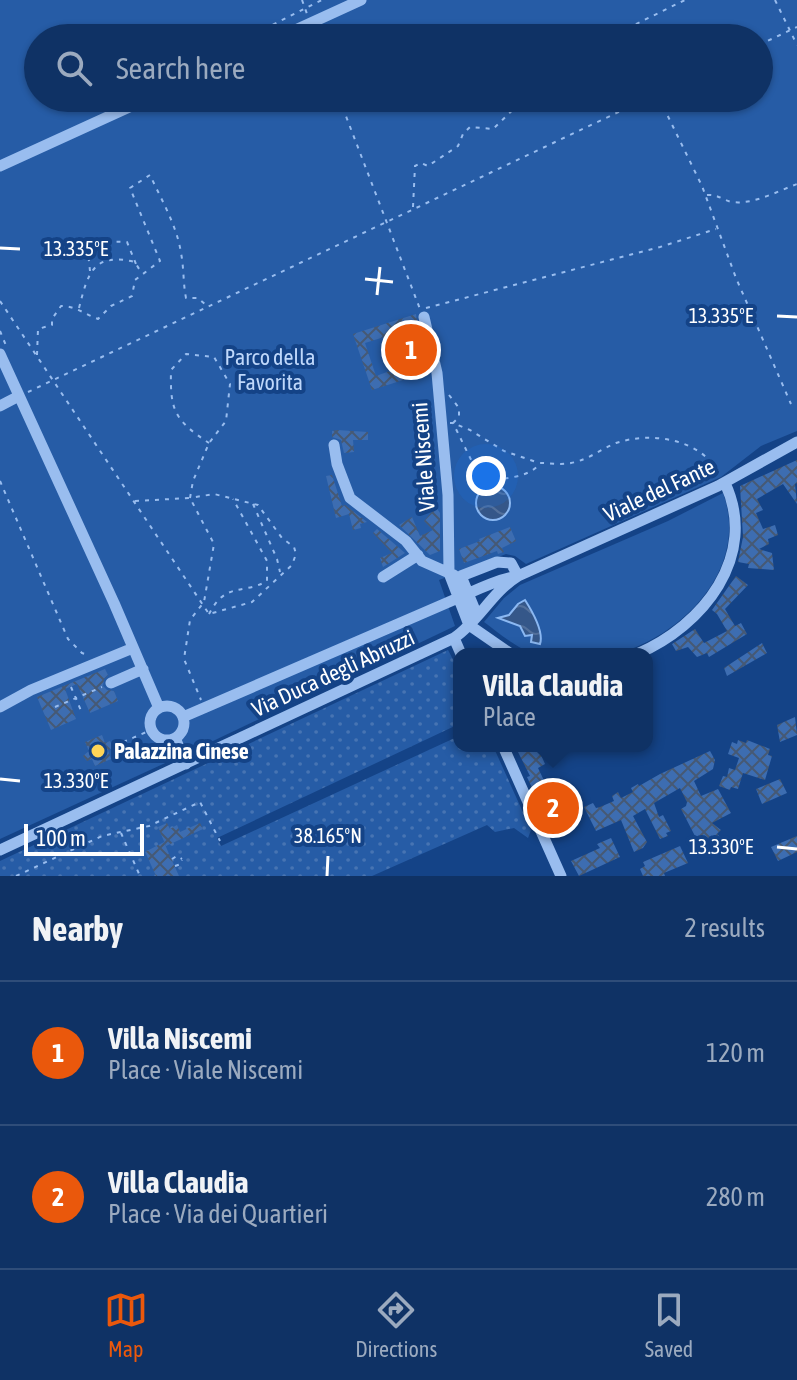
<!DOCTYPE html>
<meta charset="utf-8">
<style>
body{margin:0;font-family:"Asap Condensed",sans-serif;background:#183a6b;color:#f1f3f6}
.scale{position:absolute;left:24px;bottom:20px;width:120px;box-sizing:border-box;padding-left:8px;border:4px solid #fff;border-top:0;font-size:22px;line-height:28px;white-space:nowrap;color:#fff;-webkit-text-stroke:6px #144387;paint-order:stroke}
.you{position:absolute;left:486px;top:476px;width:28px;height:28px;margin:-20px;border:6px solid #fff;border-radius:50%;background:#1a73e8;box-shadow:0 0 0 12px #1a73e833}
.badge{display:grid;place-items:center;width:52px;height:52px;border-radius:50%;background:#ea580c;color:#fff;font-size:26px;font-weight:700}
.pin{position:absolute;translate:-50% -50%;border:4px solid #fff;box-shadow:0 2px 8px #0006}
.popup{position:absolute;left:453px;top:648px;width:200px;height:104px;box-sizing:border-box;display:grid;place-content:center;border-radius:16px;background:#0f3265;filter:drop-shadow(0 2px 6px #0005);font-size:26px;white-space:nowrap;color:#9baabf}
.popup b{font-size:30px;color:#f1f3f6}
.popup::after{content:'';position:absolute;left:50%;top:100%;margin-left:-16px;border:16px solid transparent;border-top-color:#0f3265}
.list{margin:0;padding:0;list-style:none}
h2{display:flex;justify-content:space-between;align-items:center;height:104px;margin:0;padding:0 32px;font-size:34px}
h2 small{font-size:26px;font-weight:400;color:#9baabf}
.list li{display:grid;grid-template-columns:52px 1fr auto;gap:24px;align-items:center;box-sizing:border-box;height:144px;padding:0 32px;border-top:2px solid #2f4d79}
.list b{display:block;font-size:30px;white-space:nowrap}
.list p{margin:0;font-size:26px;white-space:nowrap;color:#9baabf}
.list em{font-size:26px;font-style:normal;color:#9baabf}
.icon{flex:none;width:44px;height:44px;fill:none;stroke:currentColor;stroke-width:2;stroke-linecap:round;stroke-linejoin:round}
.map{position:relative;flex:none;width:797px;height:876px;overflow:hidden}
.search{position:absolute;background:#0f3265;box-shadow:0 2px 6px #0004;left:24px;right:24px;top:24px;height:88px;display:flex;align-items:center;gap:20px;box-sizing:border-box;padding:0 28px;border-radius:44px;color:#9baabf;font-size:30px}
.sheet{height:392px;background:#0f3265}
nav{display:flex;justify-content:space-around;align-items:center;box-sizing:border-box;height:112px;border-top:2px solid #2f4d79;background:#0f3265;font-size:22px;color:#9baabf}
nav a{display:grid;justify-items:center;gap:4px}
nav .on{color:#ea580c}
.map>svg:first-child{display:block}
</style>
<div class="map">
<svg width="797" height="876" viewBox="0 0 797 876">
<defs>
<pattern id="garden-dots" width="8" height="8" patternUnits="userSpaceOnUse" patternTransform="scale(2)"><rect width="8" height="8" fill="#265ca6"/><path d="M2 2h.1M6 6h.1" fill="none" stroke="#4774b3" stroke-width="1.8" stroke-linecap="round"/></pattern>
<pattern id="water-waves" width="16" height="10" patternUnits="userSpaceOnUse" patternTransform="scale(2)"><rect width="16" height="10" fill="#355789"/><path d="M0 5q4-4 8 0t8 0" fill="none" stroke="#53709b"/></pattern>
<pattern id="building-cross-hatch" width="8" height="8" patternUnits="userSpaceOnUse" patternTransform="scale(2)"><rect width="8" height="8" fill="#3d6db1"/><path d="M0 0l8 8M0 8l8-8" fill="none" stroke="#465974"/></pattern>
</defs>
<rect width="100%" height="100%" fill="#144387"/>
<path fill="#265ca6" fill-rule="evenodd" d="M0,0H797V431L761,446L721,477L526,564L515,556L506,554L439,580L455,626L192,751L189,748L174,754V759L0,839ZM38,38H759V98H38Z
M723,493C749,565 688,631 623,652C611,656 550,656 537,654C518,650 499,633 484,622L504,598L520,585L668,521Z"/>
<path fill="url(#garden-dots)" d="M448,650L459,671V724L217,838L221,846L459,736V746H493L531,830L528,838L514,828L495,832L487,825L372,876H0V861Z"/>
<path fill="url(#water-waves)" stroke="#8bb8f2" stroke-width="2" d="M476 503a17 17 0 1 1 34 0a17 17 0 1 1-34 0Z
M525,600C532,611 544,632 540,644L531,642L532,635L525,636L520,626L498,618L509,615L518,604Z"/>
<path fill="url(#building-cross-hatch)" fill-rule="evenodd" d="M416,314L418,330L411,333L420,359L425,358L428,372L372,390L353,334ZM400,332L405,348L396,351L401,367L376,376L365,343Z
M337,430L368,432V440H353L354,452L344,453L341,440L332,437V431Z
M797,460V483L795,484L797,504L783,484L757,499L763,510L756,513L763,529L775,525L778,535L768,539L769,544L759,549L772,553L774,570L748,568L749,564L738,562L743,537L740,486Z
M332,475L342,506L345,505L367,522L360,524L361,528L353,530L349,514L336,518L326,476Z
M436,507L440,513V551L430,555L399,525L412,517L420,536L433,530L424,521Z
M510,527L516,541L502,548L504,552L498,554L497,551L464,563L459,549L480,541L479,539Z
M377,529L405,553L383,567L380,558L392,553L373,533Z
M736,576L748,585L725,609L735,626L741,623L747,634L709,657L707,653L697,657L688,647L676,651L672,644L695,629L704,643L727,631L717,614L712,610Z
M762,643L767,653L727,676L724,668Z
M105,669L108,675L104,679L103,686L107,690L114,691L118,701L90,713L77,684L65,689L76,719L51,730L37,697Z
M795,717L797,735L780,742L777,725Z
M102,735L105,743L110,741L113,748L108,750L111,759L95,766L92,759L87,761L83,756L89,751L85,742Z
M738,740L746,743L747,740L770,749L768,755L772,756L765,780L743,773L738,789L731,787L730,790L719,786L723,776L727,777L729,768L735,770L739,758L728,754L732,742L737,744Z
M515,746H537L545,764L538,768L551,795L560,790L564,798L560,800L566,812L569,810L573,819L555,827L553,822L548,824L540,806L545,804L537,788L533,790L527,777L530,776Z
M710,751L715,760L713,769L694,781L701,796L718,789L731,813L712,823L721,830L717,834L731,847L723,855L709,841L705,844L701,840L699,843L693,838L695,836L681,809L686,806L687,802L680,788L654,803L659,817L663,815L671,831L666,833L668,836L660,839L645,809L633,816L647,842L643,848L634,852L621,820L596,831L584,807L593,803L596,808L600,807L614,801L612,796L618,792L621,798L633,792L631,788L638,784L639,786L660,774Z
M780,779L787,793L762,804L756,789Z
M167,823L170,829L177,825L180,832L200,823L203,829L166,846L158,827Z
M797,836V852L778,861L771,847Z
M611,838L620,857L579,876L571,861L600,848L597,844Z
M164,842L169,854L179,876H156L147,856L145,852Z
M680,846L688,863L664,873L665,876H643L640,869L645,866L643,862Z"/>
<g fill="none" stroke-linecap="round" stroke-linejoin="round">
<path stroke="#99bdef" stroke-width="2" stroke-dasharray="4 6" stroke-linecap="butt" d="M302,0L307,14
M775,0L797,45
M246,38L322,0
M610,38L626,28
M633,38L628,28L685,0
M759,45L797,27
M339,98L420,309
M659,98L702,186L736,278L791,404
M707,195C718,194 722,200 732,202C753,205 778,191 797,184
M413,207L415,166L421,163L428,166L458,146L463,134L470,127L493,129L525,98
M90,271L88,252C101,242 112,241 127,242L136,264
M0,301L209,614L252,602L292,565L296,554L294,547L282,538L258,505L214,494L190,498L193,481L209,443L226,421L230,384L214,357L186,354L171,370C170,410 174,420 209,443
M79,308C88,273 93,252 135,262L142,274
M426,308L660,247L716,229
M0,331L7,348
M37,355L38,329L52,325V319L61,306C76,306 84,314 98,319L111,306L132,296L135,280L160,261L130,188L150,175C162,201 177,226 181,253C184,268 183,283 186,298H198L207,306
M28,392L648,98
M449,395L459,408V417L453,423L470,430L504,451L539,463
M450,423H453L481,480C499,479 529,479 540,463C550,463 561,465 571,463C588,460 601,449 616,443C652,431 702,439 720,475
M0,481L68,639L82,653L88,655
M135,501L190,498L214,544L204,602L190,620L184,659L201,700
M253,504L277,559L280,572
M209,614C226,581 243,595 267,581V561L233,499
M71,687L82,713
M55,707L102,687
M114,746L151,730
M121,833L140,876
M172,859L177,856L182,859
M175,866L181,864L182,860
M16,876L102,836L149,826L200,802L220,841"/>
<path stroke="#99bdef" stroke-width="11" d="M278,38L361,0
M0,166L149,98
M424,317L437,373L448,495L449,573L454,575
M0,354L114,603L159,708
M0,406L19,396
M334,445L337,464L350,498L406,541L422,561L449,573L469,625L511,654
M383,577L418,555
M454,638L461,654
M637,654C703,626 759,556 725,483
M111,683L143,669
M150 723a17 17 0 1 1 34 0a17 17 0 1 1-34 0Z
M0,707L31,690L133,648
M183,717L458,598C478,589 496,580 518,576L511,563L497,562L461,576L477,615
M175,738L186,764
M503,746L561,876
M0,850L454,638C479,621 492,592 518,576L718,486L797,442"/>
</g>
<path fill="none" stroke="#fff" stroke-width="3" d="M0,248L20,249M365,279L393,282M377,295L380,267M777,316L797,317M0,779L20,781M777,847L797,849M327,876L328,856"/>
<circle fill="#ffd457" stroke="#144387" stroke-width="3" cx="98" cy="751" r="8"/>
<g text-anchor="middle" stroke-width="8" stroke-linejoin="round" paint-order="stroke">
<g font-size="22" fill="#bfd8fb" stroke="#144387">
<text x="270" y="365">Parco della<tspan x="270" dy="25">Favorita</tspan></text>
</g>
<g font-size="22" fill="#fff" stroke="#144387">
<text transform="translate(423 457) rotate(-94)" y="8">Viale Niscemi</text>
<text transform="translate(659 490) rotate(-25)" y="8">Viale del Fante</text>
<text transform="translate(333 673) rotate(-25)" y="8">Via Duca degli Abruzzi</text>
</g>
<g font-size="22" font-weight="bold" fill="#fff" stroke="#144387" text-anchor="start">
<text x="114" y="759">Palazzina Cinese</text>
</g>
</g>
<g font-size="20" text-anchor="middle" fill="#fff" stroke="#144387" stroke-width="8" stroke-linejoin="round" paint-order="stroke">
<text x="76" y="256">13.335°E</text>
<text x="721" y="323">13.335°E</text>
<text x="76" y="788">13.330°E</text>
<text x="328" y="843">38.165°N</text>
<text x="721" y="854">13.330°E</text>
</g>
</svg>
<div class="scale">100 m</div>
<div class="you"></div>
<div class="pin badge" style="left:411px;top:350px">1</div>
<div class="pin badge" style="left:553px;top:808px">2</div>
<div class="popup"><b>Villa Claudia</b>Place</div>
<div class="search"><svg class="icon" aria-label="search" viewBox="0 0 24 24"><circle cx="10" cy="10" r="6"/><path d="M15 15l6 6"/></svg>Search here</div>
</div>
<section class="sheet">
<h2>Nearby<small>2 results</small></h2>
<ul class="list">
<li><span class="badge">1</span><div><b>Villa Niscemi</b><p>Place · Viale Niscemi</p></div><em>120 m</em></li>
<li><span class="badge">2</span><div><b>Villa Claudia</b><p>Place · Via dei Quartieri</p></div><em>280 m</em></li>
</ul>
</section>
<nav>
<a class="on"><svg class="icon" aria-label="map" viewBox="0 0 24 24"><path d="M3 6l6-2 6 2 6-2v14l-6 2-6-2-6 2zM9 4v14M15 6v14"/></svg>Map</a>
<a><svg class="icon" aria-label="directions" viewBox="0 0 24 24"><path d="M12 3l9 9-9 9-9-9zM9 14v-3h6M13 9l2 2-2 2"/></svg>Directions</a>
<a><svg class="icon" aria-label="saved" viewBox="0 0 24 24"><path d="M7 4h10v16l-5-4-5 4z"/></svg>Saved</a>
</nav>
